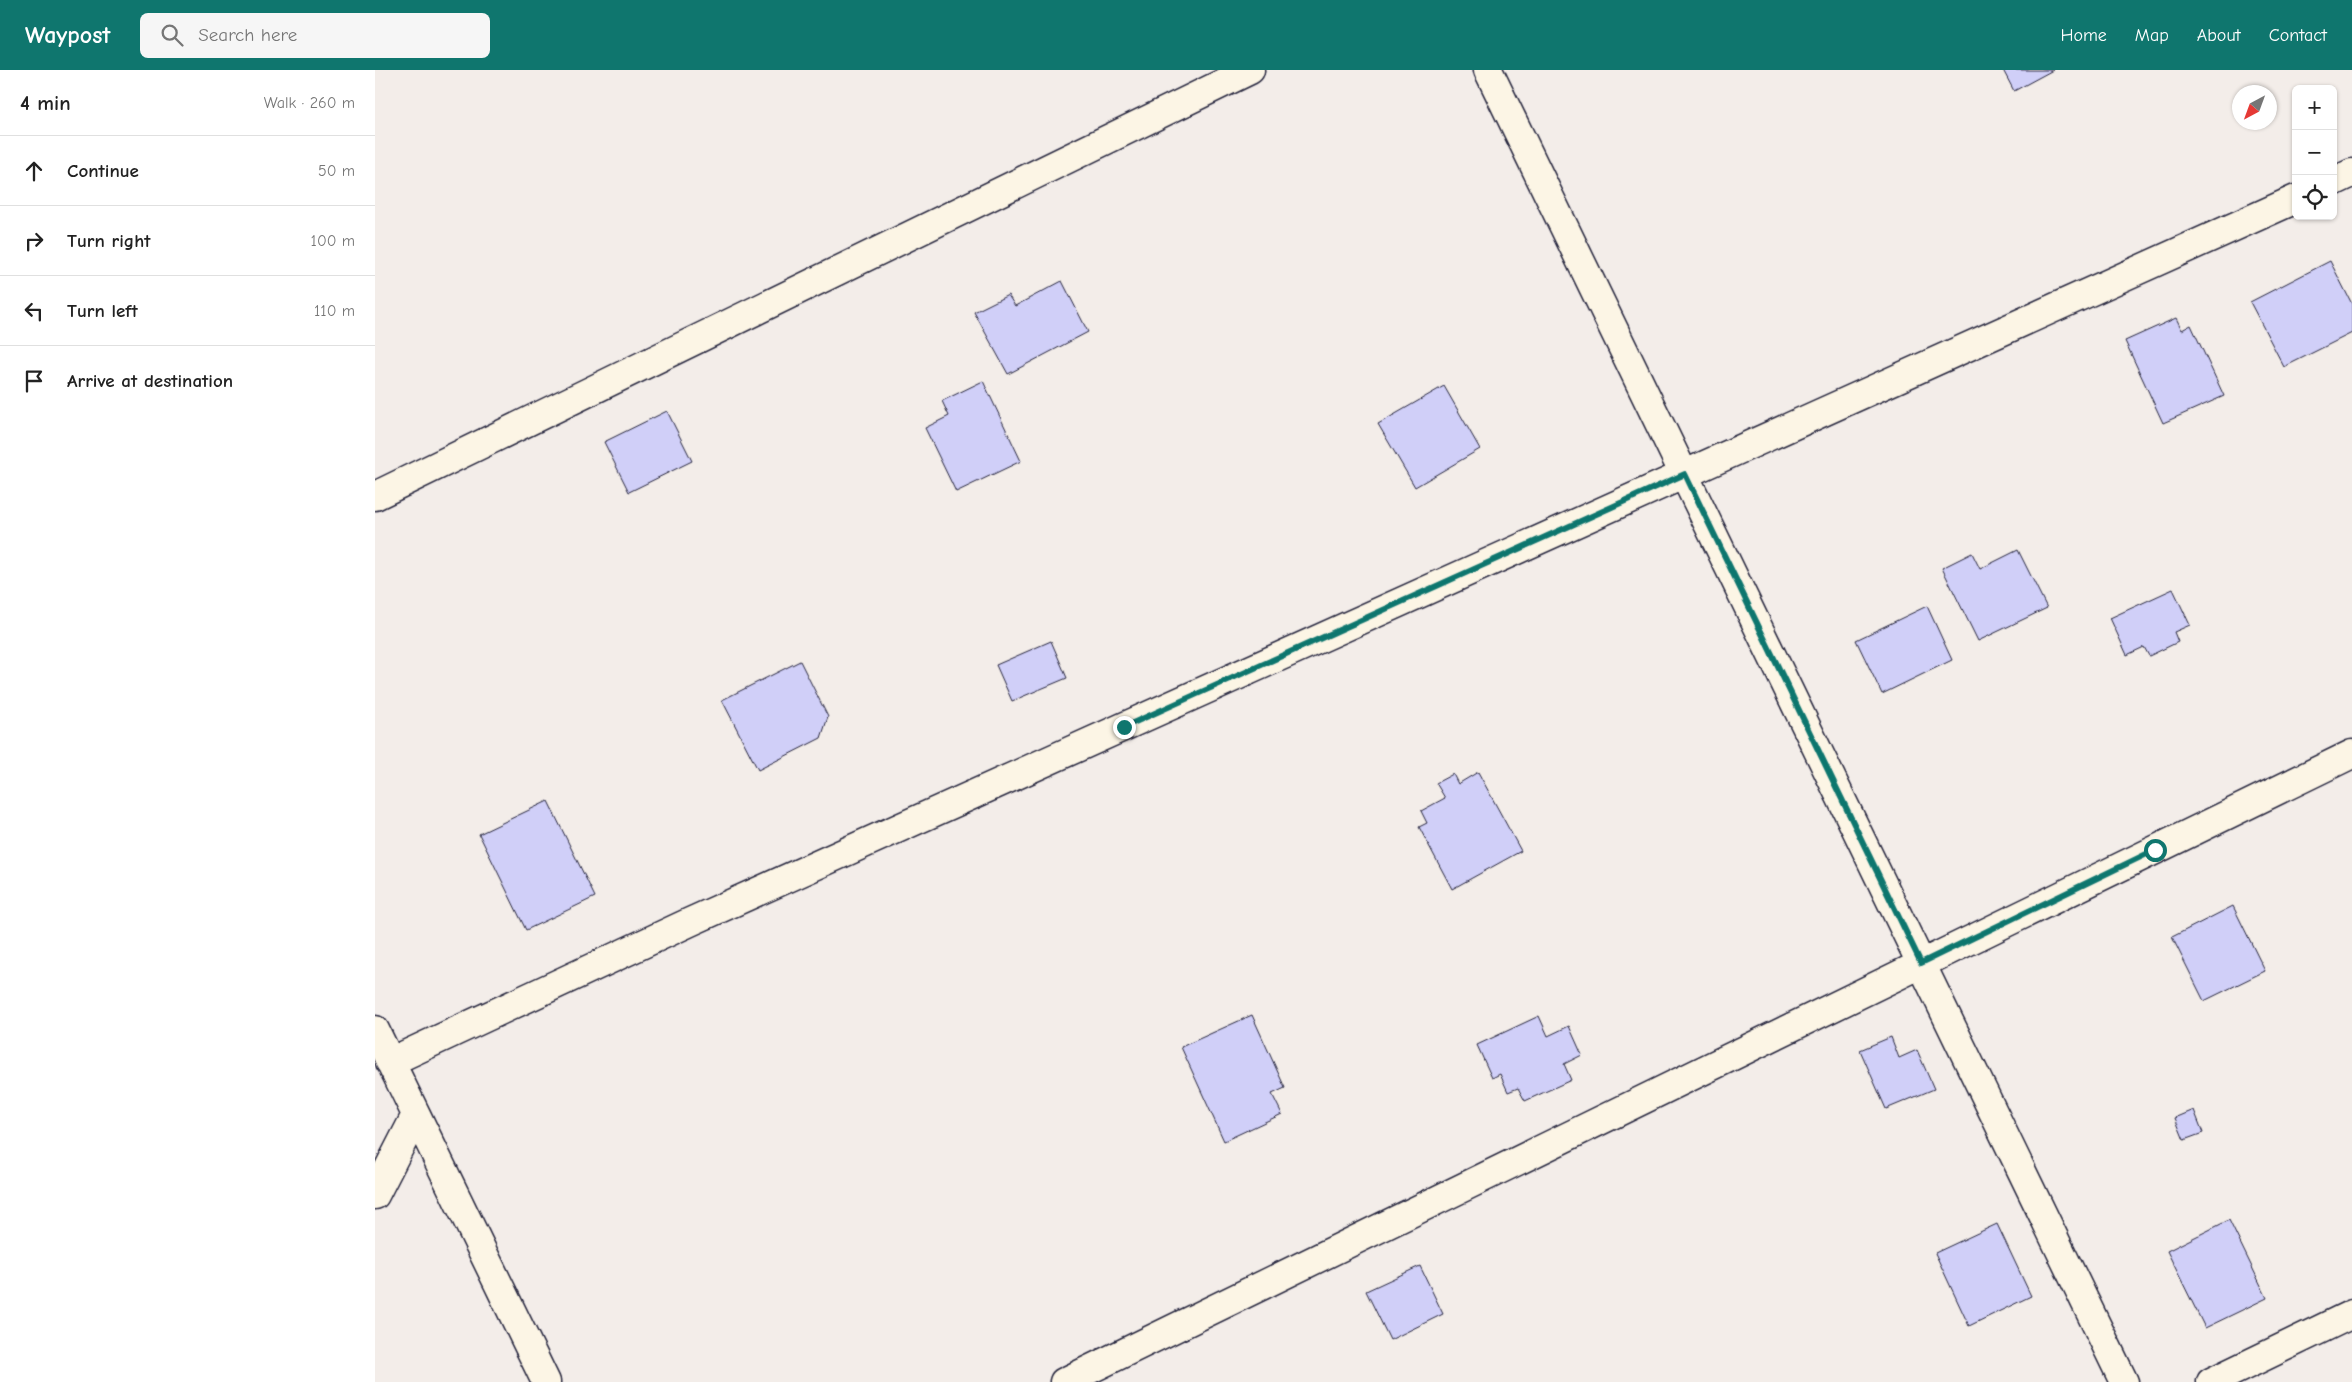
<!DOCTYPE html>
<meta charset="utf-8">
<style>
body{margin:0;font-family:"Comic Neue",sans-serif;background:#f6f6f6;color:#222}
.controls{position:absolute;right:15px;top:15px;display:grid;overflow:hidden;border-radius:8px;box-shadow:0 1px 4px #0004}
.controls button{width:45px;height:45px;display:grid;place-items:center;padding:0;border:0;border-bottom:1px solid #e0e0e0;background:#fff;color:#222;font:25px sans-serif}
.compass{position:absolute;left:1857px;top:15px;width:45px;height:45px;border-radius:50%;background:#fff;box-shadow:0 1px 4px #0004;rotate:221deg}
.stop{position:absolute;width:15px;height:15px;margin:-11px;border:4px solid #0f766e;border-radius:50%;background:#fff}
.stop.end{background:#0f766e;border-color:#fff;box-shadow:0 1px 5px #0008}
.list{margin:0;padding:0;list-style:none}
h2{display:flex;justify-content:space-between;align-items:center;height:65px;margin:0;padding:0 20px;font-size:21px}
h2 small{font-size:16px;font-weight:400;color:#767676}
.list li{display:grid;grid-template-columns:32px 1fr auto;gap:15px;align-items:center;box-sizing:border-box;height:70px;padding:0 20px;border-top:1px solid #e0e0e0}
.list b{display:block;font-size:19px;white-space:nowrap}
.list em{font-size:16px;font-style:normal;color:#767676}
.icon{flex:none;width:28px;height:28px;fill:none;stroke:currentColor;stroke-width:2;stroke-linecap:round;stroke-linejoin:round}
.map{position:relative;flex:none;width:1977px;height:1312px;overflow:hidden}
header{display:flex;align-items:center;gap:30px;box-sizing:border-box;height:70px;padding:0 25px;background:#0f766e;color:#fff}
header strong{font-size:24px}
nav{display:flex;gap:28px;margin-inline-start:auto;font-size:18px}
.search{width:350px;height:45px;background:#f6f6f6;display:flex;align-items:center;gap:12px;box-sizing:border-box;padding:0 18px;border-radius:8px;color:#767676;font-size:19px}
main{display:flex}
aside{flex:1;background:#fff}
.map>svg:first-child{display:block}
</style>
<header>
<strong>Waypost</strong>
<div class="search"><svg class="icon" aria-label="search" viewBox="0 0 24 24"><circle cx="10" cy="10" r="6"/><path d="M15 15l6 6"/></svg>Search here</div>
<nav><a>Home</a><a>Map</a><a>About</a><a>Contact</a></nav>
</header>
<main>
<aside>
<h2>4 min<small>Walk · 260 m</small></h2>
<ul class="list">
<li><svg class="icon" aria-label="ahead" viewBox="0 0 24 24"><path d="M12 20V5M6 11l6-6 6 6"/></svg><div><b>Continue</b></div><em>50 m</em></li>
<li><svg class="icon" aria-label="right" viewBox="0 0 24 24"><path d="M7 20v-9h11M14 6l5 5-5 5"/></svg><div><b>Turn right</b></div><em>100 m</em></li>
<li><svg class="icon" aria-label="left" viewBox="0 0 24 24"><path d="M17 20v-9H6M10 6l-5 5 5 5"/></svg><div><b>Turn left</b></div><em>110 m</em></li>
<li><svg class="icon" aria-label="arrive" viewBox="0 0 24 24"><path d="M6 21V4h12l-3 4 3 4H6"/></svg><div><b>Arrive at destination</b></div></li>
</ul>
</aside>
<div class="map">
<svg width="1977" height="1312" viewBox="0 0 1977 1312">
<rect width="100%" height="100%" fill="#f3ede9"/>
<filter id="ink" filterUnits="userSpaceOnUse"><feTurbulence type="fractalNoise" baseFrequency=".02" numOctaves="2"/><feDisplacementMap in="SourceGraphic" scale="10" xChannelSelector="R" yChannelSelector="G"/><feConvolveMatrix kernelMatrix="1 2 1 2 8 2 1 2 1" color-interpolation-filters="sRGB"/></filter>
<g filter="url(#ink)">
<path fill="#d0cff8" stroke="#22223b" d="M1628,0H1678L1639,21Z
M1955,191L1977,234V263L1909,297L1875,232Z
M687,211L713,262L633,304L599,242L633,225L640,236Z
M1801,248L1807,260L1816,255L1849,326L1788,353L1750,271Z
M608,311L646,391L581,422L550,358L574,346L567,331Z
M1069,316L1105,379L1040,417L1003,354Z
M292,341L317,391L254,422L229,372Z
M1643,480L1672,538L1603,571L1567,498L1597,483L1605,499Z
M1798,519L1815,555L1799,562L1803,572L1774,586L1769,577L1752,585L1735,548Z
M1552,536L1577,590L1507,624L1481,570Z
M676,571L692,608L637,631L621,595Z
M425,591L453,647L446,668L383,700L347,630Z
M1103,702L1146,781L1077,819L1044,757L1052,753L1046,741L1070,728L1061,713L1078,704L1083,714Z
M173,731L220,827L151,860L104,764Z
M1858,836L1890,901L1829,931L1797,867Z
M877,945L910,1018L897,1024L907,1044L849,1071L806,977Z
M1164,946L1173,966L1194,956L1207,985L1189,994L1196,1010L1150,1031L1143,1018L1133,1022L1125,1004L1117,1008L1102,975Z
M1516,967L1524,988L1542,980L1559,1019L1511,1039L1485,980Z
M1819,1040L1828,1063L1809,1070L1800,1048Z
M1854,1150L1892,1228L1830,1258L1792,1181Z
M1622,1154L1656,1226L1594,1256L1560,1183Z
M1045,1196L1068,1244L1015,1270L991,1221Z"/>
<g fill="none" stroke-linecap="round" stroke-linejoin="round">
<defs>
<path id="street" d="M1113,0L1749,1312
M1958,112L1977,103
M0,426L875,0
M0,960L171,1312
M15,992L315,852L1921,129
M0,1125L41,1045
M689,1312L1977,684
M1836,1312L1977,1244"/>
</defs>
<use href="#street" stroke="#22223b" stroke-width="31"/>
<use href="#street" stroke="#fcf5e5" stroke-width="28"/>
</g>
</g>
<g fill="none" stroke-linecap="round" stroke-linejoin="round" filter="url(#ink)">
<path stroke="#0f766e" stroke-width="6" d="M749,657L1310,404L1546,893L1780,780"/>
</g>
</svg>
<div class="controls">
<button>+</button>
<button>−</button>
<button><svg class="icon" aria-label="locate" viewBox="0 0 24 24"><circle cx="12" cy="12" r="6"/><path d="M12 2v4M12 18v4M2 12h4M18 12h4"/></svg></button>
</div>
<svg class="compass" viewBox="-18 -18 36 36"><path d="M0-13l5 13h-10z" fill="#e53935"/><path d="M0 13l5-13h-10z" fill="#767676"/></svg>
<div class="stop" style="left:1780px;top:780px"></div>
<div class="stop end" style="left:749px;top:657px"></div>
</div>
</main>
